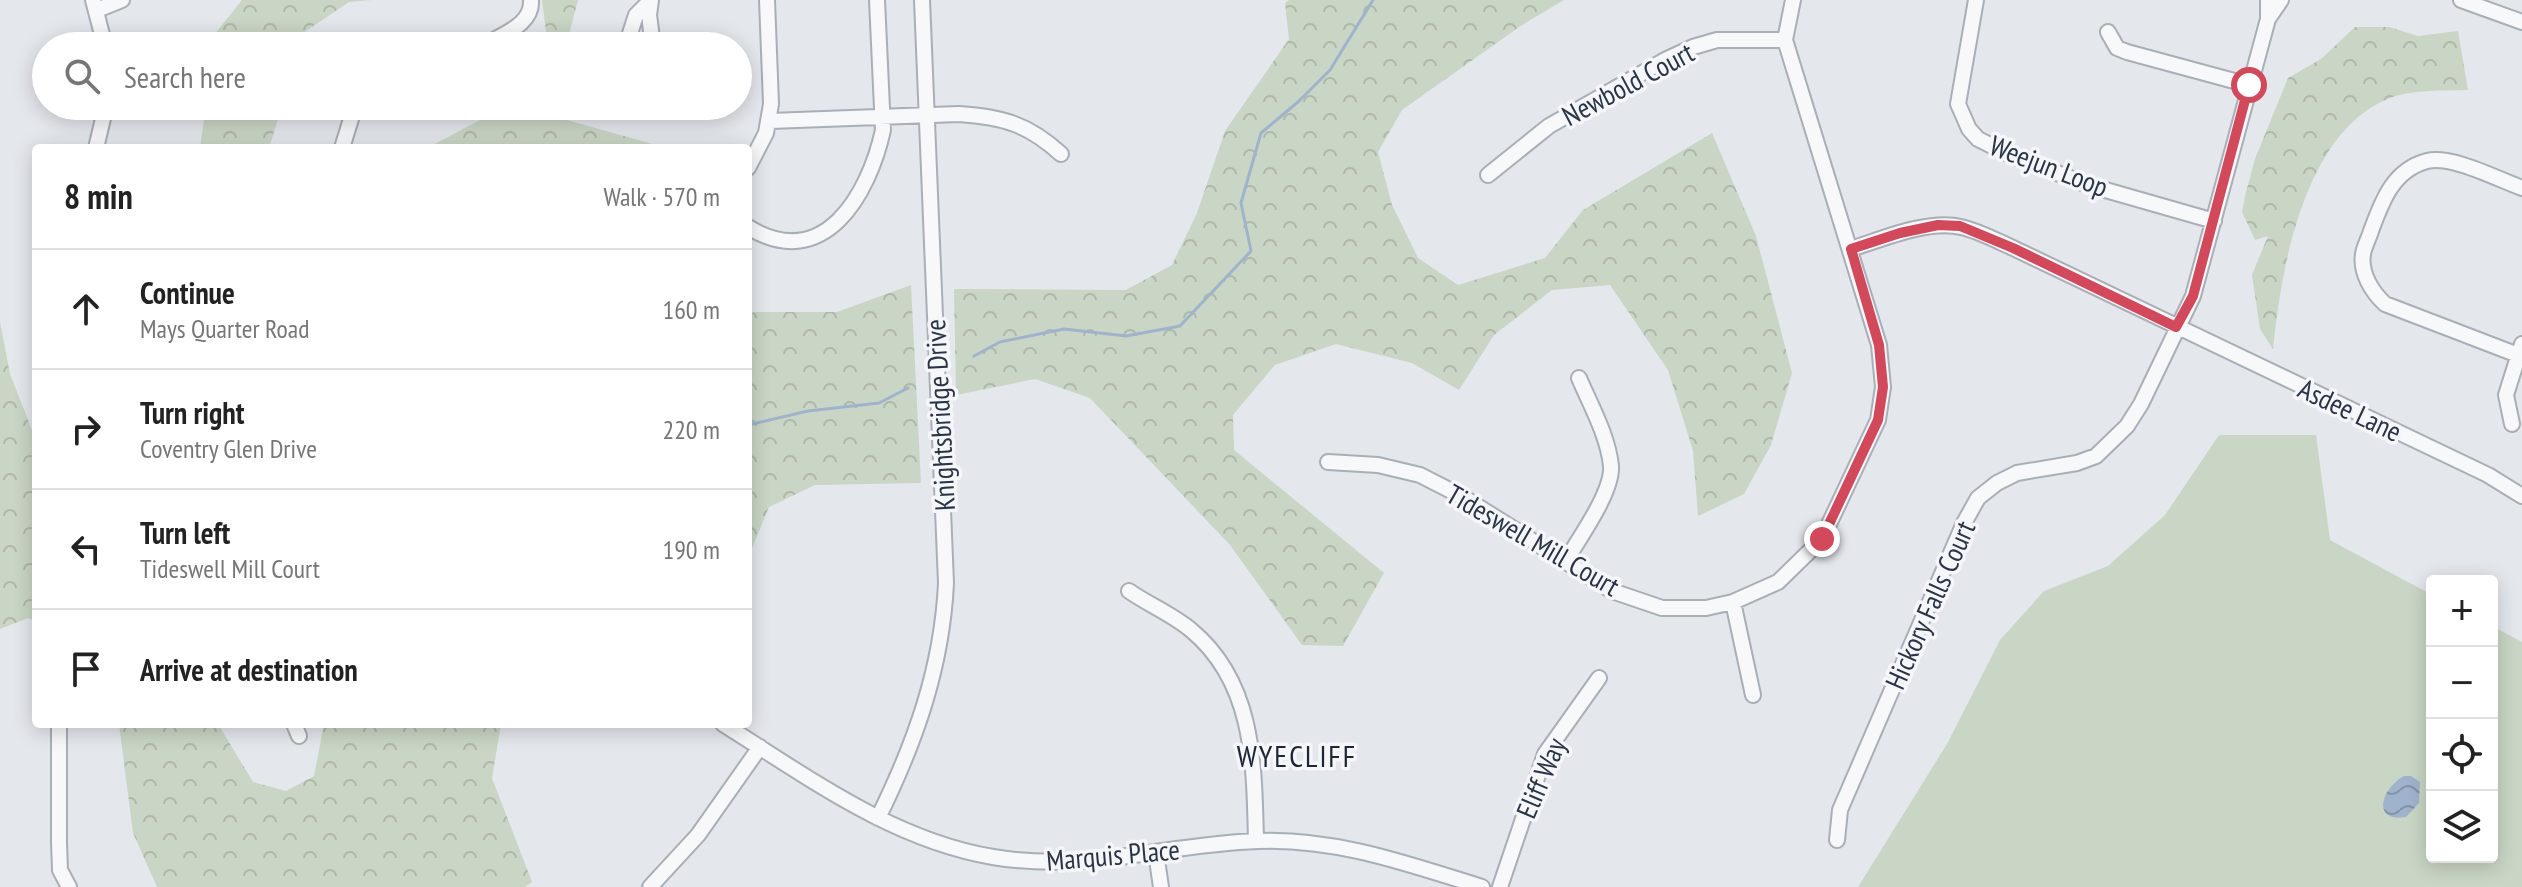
<!DOCTYPE html>
<meta charset="utf-8">
<style>
body{margin:0;font-family:"PT Sans Narrow",sans-serif;background:#f6f6f6;color:#222}
.controls{position:absolute;right:24px;bottom:24px;display:grid;overflow:hidden;border-radius:8px;box-shadow:0 4px 20px #0003}
.controls button{width:72px;height:72px;display:grid;place-items:center;padding:0;border:0;border-bottom:2px solid #e0e0e0;background:#fff;color:#222;font:40px sans-serif}
.stop{position:absolute;width:24px;height:24px;margin:-18px;border:6px solid #d1495b;border-radius:50%;background:#fff}
.stop.end{background:#d1495b;border-color:#fff;box-shadow:0 2px 8px #0008}
.list{margin:0;padding:0;list-style:none}
h2{display:flex;justify-content:space-between;align-items:center;height:104px;margin:0;padding:0 32px;font-size:34px}
h2 small{font-size:26px;font-weight:400;color:#767676}
.list li{display:grid;grid-template-columns:52px 1fr auto;gap:24px;align-items:center;box-sizing:border-box;height:120px;padding:0 32px;border-top:2px solid #e0e0e0}
.list b{display:block;font-size:30px;white-space:nowrap}
.list p{margin:0;font-size:26px;white-space:nowrap;color:#767676}
.list em{font-size:26px;font-style:normal;color:#767676}
.icon{flex:none;width:44px;height:44px;fill:none;stroke:currentColor;stroke-width:2;stroke-linecap:round;stroke-linejoin:round}
.map{position:relative;flex:none;width:2522px;height:887px;overflow:hidden}
.search{position:absolute;background:#fff;box-shadow:0 4px 20px #0003;left:32px;top:32px;width:720px;height:88px;display:flex;align-items:center;gap:20px;box-sizing:border-box;padding:0 28px;border-radius:44px;color:#767676;font-size:30px}
.panel{position:absolute;background:#fff;box-shadow:0 4px 20px #0003;left:32px;top:144px;width:720px;height:584px;border-radius:8px}
.map>svg:first-child{display:block}
</style>
<div class="map">
<svg width="2522" height="887" viewBox="0 0 2522 887">
<defs>
<pattern id="forest-crowns" width="20" height="18" patternUnits="userSpaceOnUse" patternTransform="scale(2)"><rect width="20" height="18" fill="#c9d6c5"/><path d="M2 6a3 3 0 1 1 6 0M12 15a3 3 0 1 1 6 0" fill="none" stroke="#adb8ab"/></pattern>
<pattern id="water-waves" width="16" height="10" patternUnits="userSpaceOnUse" patternTransform="scale(2)"><rect width="16" height="10" fill="#9fb4cc"/><path d="M0 5q4-4 8 0t8 0" fill="none" stroke="#8293a7"/></pattern>
</defs>
<rect width="100%" height="100%" fill="#e4e7ec"/>
<path fill="#c9d6c5" d="M2219,435H2316L2330,540L2432,595V857H2492V626L2522,642V887H1858L1947,744L2000,640L2044,591L2108,566L2165,515Z"/>
<path fill="url(#forest-crowns)" d="M242,0H372L349,2L303,33L299,46H213L214,35Z
M542,0H578L566,46H548Z
M1289,0H1564L1522,25L1402,110L1378,152L1392,205L1418,258L1458,285L1545,258L1583,210L1712,133L1756,236L1792,373L1771,445L1744,494L1698,516L1693,451L1668,370L1610,285L1552,290L1494,335L1459,390L1412,363L1336,344L1275,365L1233,415L1234,450L1384,573L1343,646L1302,645L1230,545L1090,398L1035,379L956,395L954,289L1126,290L1172,265L1197,213L1225,131L1289,39L1285,3Z
M2355,27H2389L2418,36L2458,31L2468,90C2440,91 2408,89 2383,101C2303,139 2281,270 2273,349L2260,329L2252,275L2268,236L2255,240L2242,212L2246,192L2255,159L2288,78L2321,59Z
M206,106H282L269,148H200Z
M507,106H565L563,119L667,148H427Z
M911,285L921,483L815,485L769,507L749,555L748,564V321L753,312H837Z
M0,322L10,374L36,440V621L28,618L0,629Z
M119,724H218L253,782L286,791L314,776L324,724H501L492,778L532,882L525,887H157L133,833Z"/>
<path fill="url(#water-waves)" d="M2404,776H2411L2420,782L2419,803L2406,817C2371,823 2381,788 2404,776Z"/>
<g fill="none" stroke-linecap="round" stroke-linejoin="round">
<path stroke="#9fb4cc" stroke-width="3" d="M974,356L1000,342L1064,329L1126,336L1180,326L1251,251L1241,203L1261,133L1299,101L1330,70L1373,0
M748,425L808,411L879,403L908,388"/>
<defs>
<path id="minor" d="M93,0L105,46
M651,0L649,15L653,46
M1976,0L1958,104L1969,129L1978,139L2008,154L2088,185L2214,221
M2268,0V19L2281,0
M2461,0L2522,22
M97,10L122,0
M2108,32L2117,48L2127,52L2249,85
M484,46C502,34 533,25 531,0
M626,46L636,15L650,1
M770,121L959,114C1003,117 1028,124 1061,154
M96,148L106,106
M342,148L355,106
M748,168L766,133L771,104L767,0
M1488,175L1549,126L1665,60L1693,47L1717,40H1785
M748,227C824,274 869,194 883,130L877,0
M1851,249C1882,239 1929,219 1961,227C1979,231 1997,241 2013,248L2488,475L2522,496
M2518,355L2385,304C2372,292 2360,273 2363,254C2364,247 2369,238 2371,231C2382,201 2393,170 2427,161C2452,155 2497,179 2522,188
M2512,424L2506,395L2522,344
M1328,462L1378,465L1420,475L1463,497L1612,591L1662,608H1706L1733,602L1778,582L1822,539L1878,420L1883,387L1879,345L1785,40L1793,0
M1565,562C1578,540 1613,492 1611,466C1608,436 1591,406 1579,378
M1129,591C1149,605 1172,614 1191,630C1255,683 1254,765 1256,841
M1733,602L1753,695
M59,724V843L60,870L69,887
M294,724L299,736
M723,724C808,777 892,840 993,857C1089,873 1165,844 1258,841C1336,838 1408,864 1482,887
M878,818C915,743 942,668 946,583L922,0
M1837,840L1840,810L1964,523L1978,498L1997,483L2017,473L2077,463L2096,456L2127,426L2141,404L2193,296L2268,19
M1156,853L1161,887
M650,887L698,835L760,747
M1500,887L1545,754L1599,678"/>
</defs>
<use href="#minor" stroke="#a9aeb7" stroke-width="18"/>
<use href="#minor" stroke="#f7f8fa" stroke-width="14"/>
</g>
<g fill="none" stroke-linecap="round" stroke-linejoin="round">
<path stroke="#d1495b" stroke-width="10" d="M1822,539L1878,420L1883,387L1879,345L1851,249L1900,233L1938,225L1960,226L2013,248L2176,327L2193,296L2249,85"/>
</g>
<g text-anchor="middle" stroke-width="7" stroke-linejoin="round" paint-order="stroke">
<g font-size="28" fill="#2b3445" stroke="#f4f6f9">
<text transform="translate(1628 84) rotate(-28)" y="10">Newbold Court</text>
<text transform="translate(2049 166) rotate(21)" y="10">Weejun Loop</text>
<text transform="translate(2350 410) rotate(25)" y="10">Asdee Lane</text>
<text transform="translate(940 415) rotate(-93)" y="10">Knightsbridge Drive</text>
<text transform="translate(1533 540) rotate(30)" y="10">Tideswell Mill Court</text>
<text transform="translate(1930 605) rotate(-66)" y="10">Hickory Falls Court</text>
<text transform="translate(1541 778) rotate(-67)" y="10">Eliff Way</text>
<text transform="translate(1113 855) rotate(-5)" y="10">Marquis Place</text>
</g>
<g font-size="30" letter-spacing="2" fill="#1d2536" stroke="#f4f6f9">
<text x="1297" y="767">WYECLIFF</text>
</g>
</g>
</svg>
<div class="controls">
<button>+</button>
<button>−</button>
<button><svg class="icon" aria-label="locate" viewBox="0 0 24 24"><circle cx="12" cy="12" r="6"/><path d="M12 2v4M12 18v4M2 12h4M18 12h4"/></svg></button>
<button><svg class="icon" aria-label="layers" viewBox="0 0 24 24"><path d="M12 4l9 5-9 5-9-5zM3 14l9 5 9-5"/></svg></button>
</div>
<div class="stop" style="left:2249px;top:85px"></div>
<div class="stop end" style="left:1822px;top:539px"></div>
<div class="search"><svg class="icon" aria-label="search" viewBox="0 0 24 24"><circle cx="10" cy="10" r="6"/><path d="M15 15l6 6"/></svg>Search here</div>
<section class="panel">
<h2>8 min<small>Walk · 570 m</small></h2>
<ul class="list">
<li><svg class="icon" aria-label="ahead" viewBox="0 0 24 24"><path d="M12 20V5M6 11l6-6 6 6"/></svg><div><b>Continue</b><p>Mays Quarter Road</p></div><em>160 m</em></li>
<li><svg class="icon" aria-label="right" viewBox="0 0 24 24"><path d="M7 20v-9h11M14 6l5 5-5 5"/></svg><div><b>Turn right</b><p>Coventry Glen Drive</p></div><em>220 m</em></li>
<li><svg class="icon" aria-label="left" viewBox="0 0 24 24"><path d="M17 20v-9H6M10 6l-5 5 5 5"/></svg><div><b>Turn left</b><p>Tideswell Mill Court</p></div><em>190 m</em></li>
<li><svg class="icon" aria-label="arrive" viewBox="0 0 24 24"><path d="M6 21V4h12l-3 4 3 4H6"/></svg><div><b>Arrive at destination</b></div></li>
</ul>
</section>
</div>
